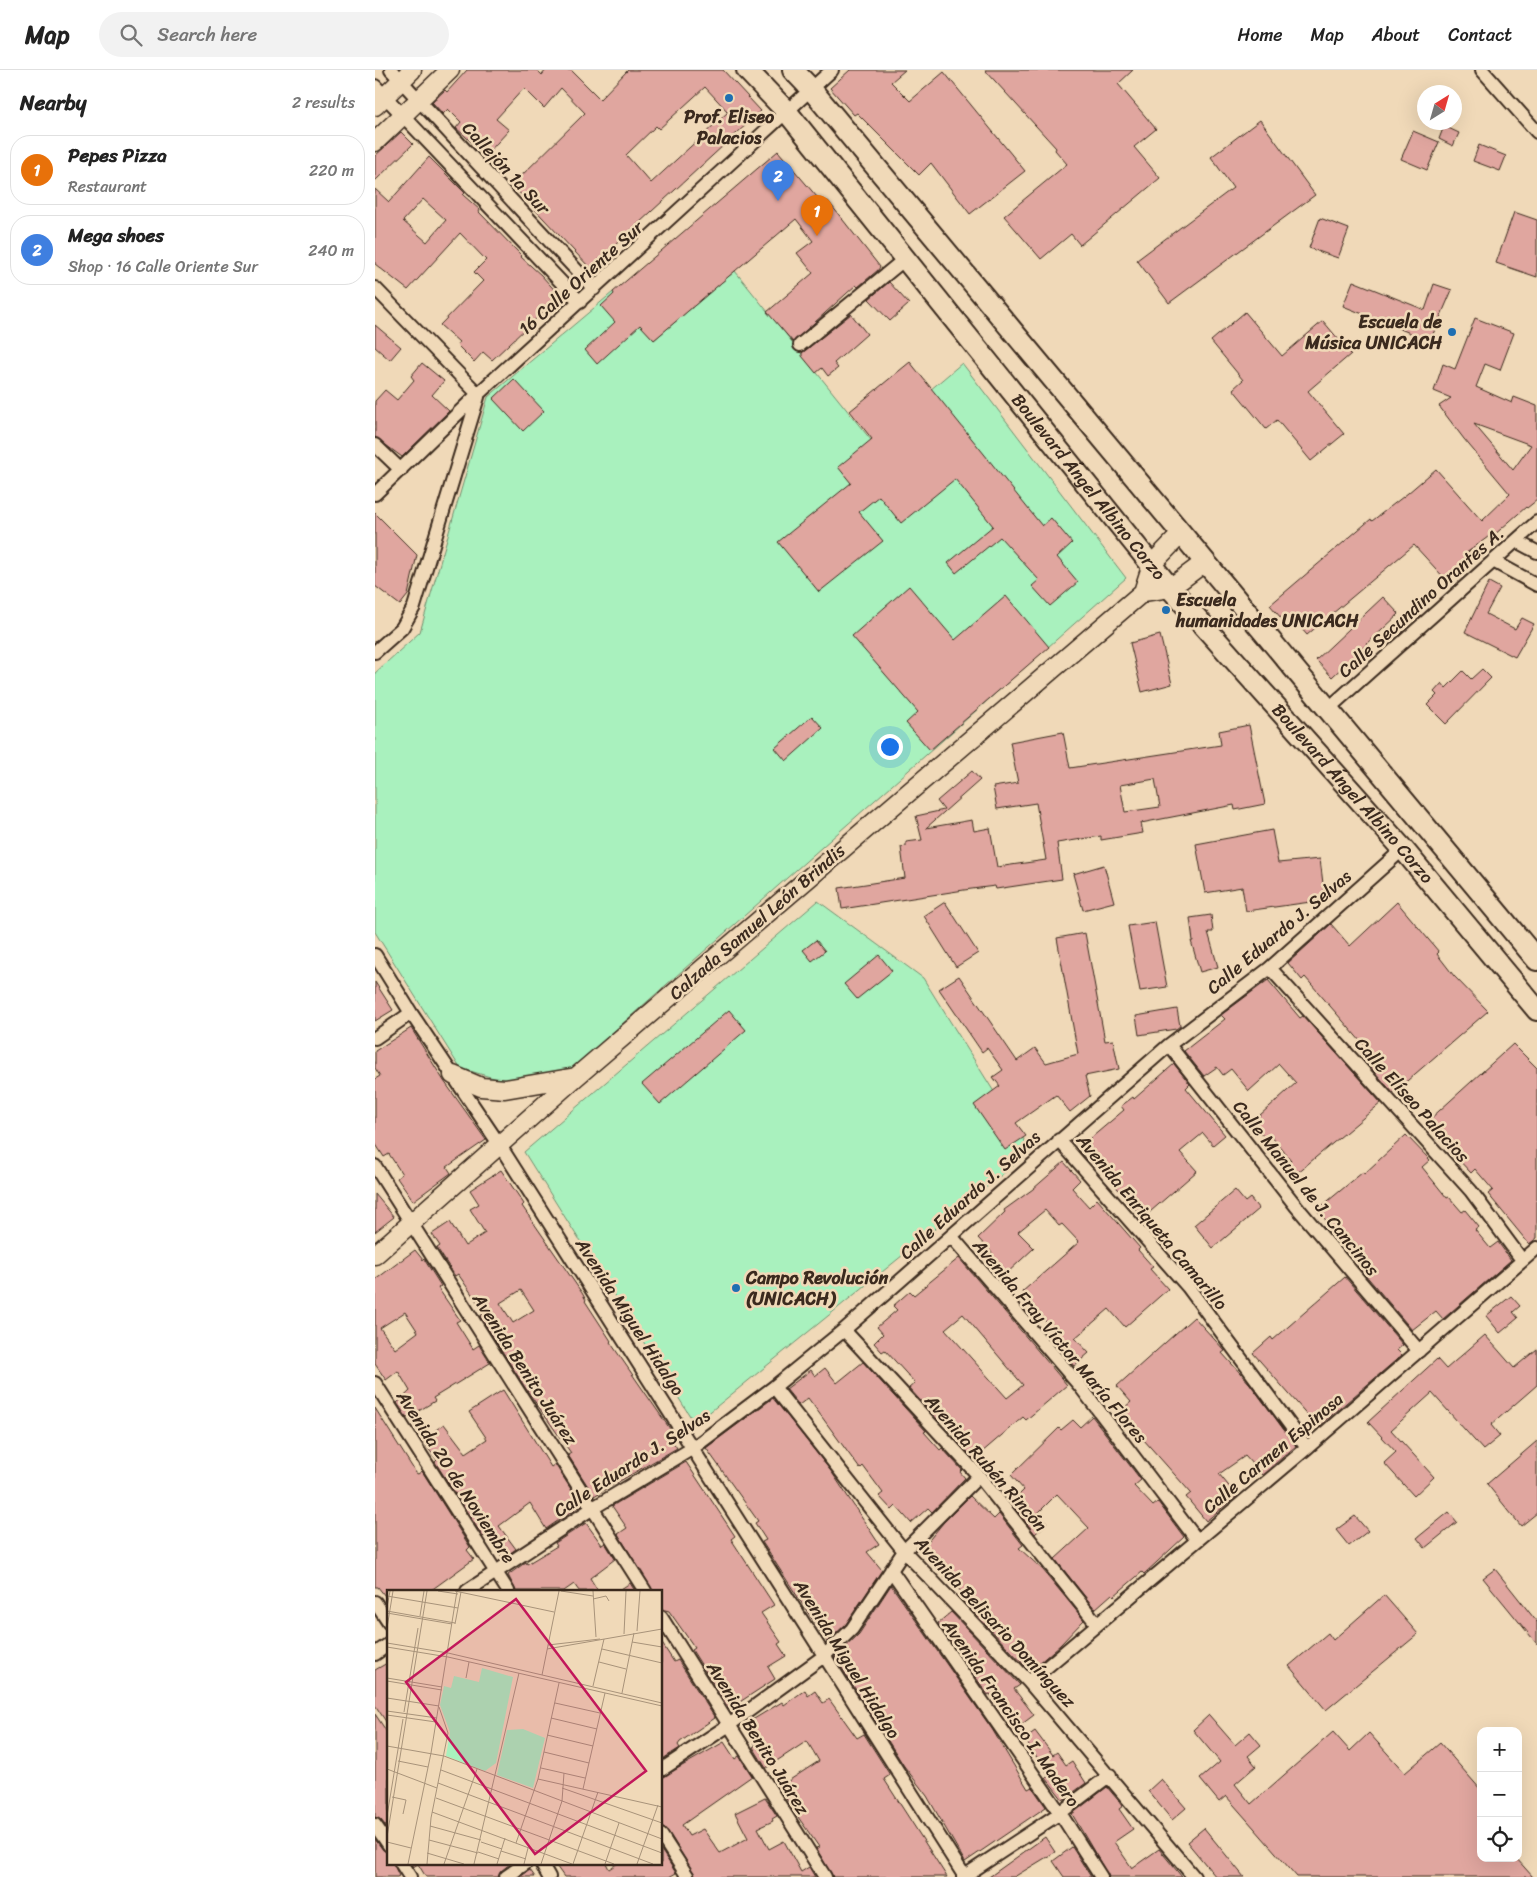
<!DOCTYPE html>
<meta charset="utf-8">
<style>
body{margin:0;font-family:Sriracha,sans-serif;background:#f2f2f2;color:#222}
.controls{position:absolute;right:15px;bottom:15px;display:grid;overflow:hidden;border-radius:10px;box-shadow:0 5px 20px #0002}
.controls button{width:45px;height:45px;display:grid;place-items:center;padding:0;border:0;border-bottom:1px solid #e0e0e0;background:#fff;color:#222;font:25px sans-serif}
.compass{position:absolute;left:1042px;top:15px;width:45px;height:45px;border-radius:50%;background:#fff;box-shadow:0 5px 20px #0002;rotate:37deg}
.you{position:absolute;left:514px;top:676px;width:18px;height:18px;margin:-12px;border:4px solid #fff;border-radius:50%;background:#1a73e8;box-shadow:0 0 0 8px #1a73e833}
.badge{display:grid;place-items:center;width:32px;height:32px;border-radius:50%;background:#1f6fb2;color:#fff;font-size:16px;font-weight:700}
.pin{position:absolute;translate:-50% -41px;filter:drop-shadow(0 1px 2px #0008)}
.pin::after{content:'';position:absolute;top:26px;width:18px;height:15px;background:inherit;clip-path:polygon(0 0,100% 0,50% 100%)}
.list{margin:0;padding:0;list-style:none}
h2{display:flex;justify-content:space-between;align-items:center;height:65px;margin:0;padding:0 20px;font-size:21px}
h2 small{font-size:16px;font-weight:400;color:#767676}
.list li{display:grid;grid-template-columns:32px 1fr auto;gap:15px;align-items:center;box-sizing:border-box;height:70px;margin:0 10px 10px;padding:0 10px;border:1px solid #e0e0e0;border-radius:20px}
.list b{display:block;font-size:19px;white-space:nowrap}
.list p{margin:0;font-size:16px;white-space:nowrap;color:#767676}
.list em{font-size:16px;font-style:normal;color:#767676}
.icon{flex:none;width:28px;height:28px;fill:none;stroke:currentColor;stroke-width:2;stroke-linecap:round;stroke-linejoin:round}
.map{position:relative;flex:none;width:1162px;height:1807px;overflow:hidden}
header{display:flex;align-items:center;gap:30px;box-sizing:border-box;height:70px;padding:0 25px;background:#fff;border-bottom:1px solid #e0e0e0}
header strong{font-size:24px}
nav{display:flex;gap:28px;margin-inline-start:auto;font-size:18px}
.search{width:350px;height:45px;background:#f2f2f2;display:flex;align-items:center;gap:12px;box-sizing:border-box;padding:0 18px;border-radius:28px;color:#767676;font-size:19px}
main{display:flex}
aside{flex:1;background:#fff}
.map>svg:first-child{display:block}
</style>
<header>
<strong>Map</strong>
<div class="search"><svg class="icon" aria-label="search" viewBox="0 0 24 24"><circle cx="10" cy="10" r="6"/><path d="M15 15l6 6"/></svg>Search here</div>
<nav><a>Home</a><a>Map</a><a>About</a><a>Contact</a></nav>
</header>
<main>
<aside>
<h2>Nearby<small>2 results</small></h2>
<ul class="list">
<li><span class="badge" style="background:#e8710a">1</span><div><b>Pepes Pizza</b><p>Restaurant</p></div><em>220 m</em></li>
<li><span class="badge" style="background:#3f7fe0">2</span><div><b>Mega shoes</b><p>Shop · 16 Calle Oriente Sur</p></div><em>240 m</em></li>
</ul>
</aside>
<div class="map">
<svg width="1162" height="1807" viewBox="0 0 1162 1807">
<rect width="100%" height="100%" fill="#f0d9b8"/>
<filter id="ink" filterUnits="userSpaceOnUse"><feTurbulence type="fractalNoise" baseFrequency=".02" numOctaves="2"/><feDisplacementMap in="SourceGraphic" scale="10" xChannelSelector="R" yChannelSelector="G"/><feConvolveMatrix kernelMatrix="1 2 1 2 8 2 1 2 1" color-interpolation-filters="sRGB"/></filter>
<g filter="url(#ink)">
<path fill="#a9f1be" stroke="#728e6e" d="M360,201L496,370L587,293L751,508L195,1000L129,1011L85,998L0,862V603L45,562L113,327L238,222L279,270Z
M443,831L548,908L656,1081L320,1354L149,1082Z"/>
<path fill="#e0a69f" stroke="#3b2a1e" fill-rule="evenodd" d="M92,0H162L167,5L171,0H196L225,29L253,0H348L386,41L215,198L137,115L210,43L186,18L169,38L149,18L121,49L134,60L111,85L81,58L86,52L73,39L68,44L57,32L70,20L72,22ZM330,17L353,42L276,113L251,85L281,56L284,59Z
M475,0H530L516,12L535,31L569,2L650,101L595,144L556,93L544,105L482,43L479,45L455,18Z
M610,0H758L743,14L781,59L759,77L785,108L705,175L696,164L666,189L629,146L692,94L680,80L681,78Z
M885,50L940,125L794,233L762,190L858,118L836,87Z
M1069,56L1084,63L1078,76L1064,69Z
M1038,61L1064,72L1052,100L1026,89Z
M26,62L38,74L0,111V86Z
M1104,75L1131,86L1125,101L1098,91Z
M403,81L448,134L453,131L505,197L503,200L483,217L481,215L418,272L392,242L438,203L422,183L438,171L421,149L279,270L265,255L222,294L210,280L240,252L226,236L239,224L238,222Z
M54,87L90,123L88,125L105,140L104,142L147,186L146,187L166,205L185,226L117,290L108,282L99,292L82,275L84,272L65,255L108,211L99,202L111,190L85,163L33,220L0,194V119L14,132ZM48,129L71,150L52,172L28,151Z
M1139,142L1162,150V207L1121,193Z
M945,148L974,159L963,188L934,178Z
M978,211L1050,240L1059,214L1077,220L1055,271L968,236Z
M514,212L534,234L515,251L494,229Z
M870,242L907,286L948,251L976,284L933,321L969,364L936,391L902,350L891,359L858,319L868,310L836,271Z
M476,244L492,264L459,293L463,298L453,306L447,298L441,303L427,286V283Z
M1100,248L1139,263L1125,300L1110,294L1101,317L1137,333L1139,327L1162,336V430L1152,438L1151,437L1118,466L1117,464L1090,484L1095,489L1072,511L1039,475L932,565L919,550L912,555L895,535L996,449L997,451L1033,423L1061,399L1107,451L1135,424L1089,369L1064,336L1076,328L1059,321L1068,294L1080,299ZM1099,354L1156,375L1138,400Z
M0,255L26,277L15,290L0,277Z
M535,292L667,456L676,448L697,473L682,487L703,512L675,536L657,516L664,510L625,467L581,503L573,493L618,456L580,409L526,453L504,426L484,442L508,471L444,522L403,472L476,413L463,397L497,369L475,341Z
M47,293L69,311L57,325L74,341L27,387L0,367V331L10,320L22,330L39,310L36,306Z
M139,309L169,341L148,361L118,329Z
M0,443L42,485L33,525L25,535L0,516Z
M1114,512L1125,518L1111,544L1140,559L1147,548L1159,554L1140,587L1090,562Z
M534,516L580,570L631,526L674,577L555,680L531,653L543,642L477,566Z
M1008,527L1024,544L957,607L941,590Z
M785,565L797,614L767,622L755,573Z
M1107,599L1116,608L1071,654L1052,635L1062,625L1059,622L1067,613L1071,618L1088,601L1096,609Z
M437,646L448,658L411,691L400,678Z
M874,655L890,734L860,740L859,735L766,753L768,763L726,770V766L682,773L687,809L621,819L620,816L589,820L467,839L464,818L530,808L526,777L531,776V772L547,770L541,746L569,740L562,731L597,701L605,710L551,758L597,750L599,761L615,758L622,797L671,790L661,733L622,739L618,717L643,713L635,672L688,662L695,698L846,675L844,661ZM780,709L785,737L750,742L745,715Z
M897,760L903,793L945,789L950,830L871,841L867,817L830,823L821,774Z
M729,795L739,832L708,840L698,804Z
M570,832L603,883L581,897L549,846Z
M1022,832L1064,882L1062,884L1079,906L1113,941L1018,1023L986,986L993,980L930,907L927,910L913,893L956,854L975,876Z
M836,845L838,862H833L843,897L825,902L816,871H818L815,848Z
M780,852L792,917L765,921L753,856Z
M710,863L730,971L738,970L744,999L710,1006L715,1026L695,1042L681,1025L641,1053L651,1066L630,1080L599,1035L625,1016L618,1007L628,1000L612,978L607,982L564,919L584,906L642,991L660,978L671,993L703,984L682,868Z
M441,870L450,881L437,891L428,880Z
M504,885L517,901L482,929L469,914Z
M893,910L925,948L928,946L1006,1033L916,1108L907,1098L916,1090L896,1066L892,1070L876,1053L921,1013L904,994L874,1021L856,999L848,1005L842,997L829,1006L809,981L850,949L846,945Z
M0,912L18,940L0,951Z
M802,939L805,956L801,959L764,965L761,946Z
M354,940L371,960L285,1034L267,1014Z
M36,958L69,1011L111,1070L72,1097L76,1103L38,1131L22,1108L27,1104L14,1084L9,1087L0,1073V1009L5,1006L0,998V981Z
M1138,974L1162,998V1168L1154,1174L1113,1124L1118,1120L1100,1099L1096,1103L1065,1070L1070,1066L1054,1050Z
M799,994L815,1014L811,1018L850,1065L838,1075L828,1063L805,1082L822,1101L768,1148L737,1112L739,1110L710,1073L749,1040L746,1036L758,1027L759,1029Z
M1031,1065L1055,1090L1047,1097L1072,1128L1074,1127L1087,1142L1090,1140L1104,1157L1100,1160L1115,1178L1123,1172L1136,1190L1068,1249L1061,1241L1037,1260L983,1196L987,1192L942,1140L988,1102L989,1104Z
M689,1092L705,1110L697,1118L714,1137L722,1129L765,1178L763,1180L778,1197L775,1199L793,1219L750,1257L734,1239L700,1268L714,1283L699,1296L677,1271L683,1266L647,1222L704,1172L687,1154L684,1156L670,1140L643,1162L659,1178L631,1204L615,1187L618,1184L603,1168L630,1142L629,1140L658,1119Z
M126,1100L149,1134L147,1136L207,1223L211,1230L210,1231L236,1271L235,1272L302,1369L298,1372L302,1378L219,1426L193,1385L196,1383L151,1319L105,1246L110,1243L83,1204L80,1206L62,1178L65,1176L57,1164L75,1152L90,1176L110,1163L95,1139L104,1134L95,1120ZM146,1220L159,1240L138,1253L125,1233Z
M860,1120L870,1132L875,1128L884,1139L838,1178L819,1155Z
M0,1124L19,1147L0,1162Z
M40,1180L48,1190L49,1189L66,1216L63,1218L85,1250L81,1252L98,1279L104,1275L115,1293L58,1328L60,1331L32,1348L22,1333L35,1321L23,1301L11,1310L0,1294V1210ZM30,1242L43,1262L20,1279L5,1258Z
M584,1188L692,1315L651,1350L648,1347L599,1389L579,1367L583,1364L568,1346L563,1350L534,1318L540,1313L510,1280L507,1282L499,1273L508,1264L502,1257L522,1240L518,1236L535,1221L539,1225ZM588,1244L648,1315L632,1328L570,1259Z
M970,1207L1028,1275L1022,1280L1027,1285L943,1357L878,1283L896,1267L898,1270Z
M1136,1226L1145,1236L1138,1242L1143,1248L1125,1263L1111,1246Z
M819,1247L850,1281L847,1283L875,1314L921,1376L887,1405L870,1386L844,1404L862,1426L831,1451L811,1427L816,1423L744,1342L756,1332L742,1316Z
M1110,1265L1139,1298L1162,1279V1315L1116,1355L1125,1366L1108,1380L1057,1323L1016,1360L1059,1407L1039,1426L1009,1393L1021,1382L993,1352L1062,1289L1071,1299Z
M488,1292L551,1361L549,1362L565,1380L567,1378L587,1400L585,1402L590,1408L557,1442L553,1438L536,1453L521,1436L517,1440L504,1426L508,1423L488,1396L485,1399L433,1328L424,1335L411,1319L436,1300L440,1306L450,1298L462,1313Z
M128,1320L176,1397L180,1394L206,1435L171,1459L155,1433L124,1456L141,1479L128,1488L111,1465L108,1467L60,1392L62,1390L47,1370L69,1354L91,1383L112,1369L94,1342Z
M398,1328L456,1401L504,1474L492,1482L507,1500L471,1554L452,1572L387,1472L391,1470L380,1453L383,1451L331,1378Z
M0,1338L41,1403L43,1404L47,1401L95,1477L92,1480L99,1489L55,1521H14L10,1526L3,1517H0Z
M717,1346L766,1410L759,1416L778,1436L783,1432L809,1467L769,1504L767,1502L739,1526L737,1524L720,1539L680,1489L714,1458L682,1424L663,1443L672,1453L660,1464L636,1433L649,1420L636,1405L684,1358L686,1360L698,1350L705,1357Z
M1162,1371V1443L1146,1456L1112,1414Z
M311,1392L360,1466L356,1469L399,1535L386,1543L406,1572L403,1574L411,1586L393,1597L400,1609L354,1639L317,1580L320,1578L294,1541L286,1539V1521H278L243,1464L252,1458L237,1436Z
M595,1426L619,1449L624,1444L648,1475L644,1478L668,1500L709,1550L685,1575L655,1601L588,1531L593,1527L569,1507L573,1503L546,1480L568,1453Z
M1074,1442L1082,1452L1050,1478L1042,1468Z
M980,1446L993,1461L974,1476L961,1460Z
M211,1453L227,1475L230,1473L240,1489L215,1508L223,1521H204L199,1514L189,1521H141L133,1505L151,1492L152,1494L182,1476L180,1473Z
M1120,1499L1162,1552V1574L1108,1508Z
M255,1513L260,1521H243Z
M516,1515L617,1659L653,1719L657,1717L671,1737L590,1792L552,1726L529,1696L460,1587L484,1564Z
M1009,1525L1043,1564L951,1640L914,1596L953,1563L958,1570Z
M576,1542L645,1615L639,1619L659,1645L643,1657L621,1628L619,1629L615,1624L613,1625L563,1553Z
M286,1572L299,1592L303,1590L340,1648L305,1672L303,1675L305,1678L286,1690Z
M14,1592V1656L0,1635V1600Z
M430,1620L433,1626L440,1621L448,1633L454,1629L482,1668L489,1664L515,1705L509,1709L572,1807H458L441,1778L444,1777L416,1737L404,1717L444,1691L432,1671L391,1698L378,1677L381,1675L369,1655L407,1632L409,1635Z
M0,1644L14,1665V1760L6,1750L0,1747Z
M834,1645L860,1675L875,1662L886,1675L873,1686L881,1696L860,1714L876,1734L958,1662L975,1681L994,1663L1030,1703L1065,1673L1106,1720V1788H1141L1158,1807H922L851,1726L844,1732L825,1709L845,1692L818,1660Z
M660,1661L678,1685L682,1682L691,1695L697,1691L711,1713L688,1730L671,1708L674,1706L671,1700L649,1669Z
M349,1672L360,1689L364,1686L377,1706L307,1755L314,1766L328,1759L345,1783L373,1768L360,1743L390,1728L402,1746L397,1749L398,1751L383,1758L394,1779L409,1771L426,1802L434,1797L440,1807H321L293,1761L286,1757V1708Z
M786,1709L811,1738L797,1750L773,1721Z
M732,1717L748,1736L744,1739L758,1759L739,1772L757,1798L784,1779L807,1807H734L697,1744Z
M829,1758L869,1807H841L812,1772Z
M670,1767L680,1782L639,1807H614Z
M0,1769L8,1780L14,1783V1793H18L24,1806L22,1807H0Z
M697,1777L716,1807H689L678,1791Z
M286,1780L301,1803L294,1807H189L179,1793H231L234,1799L243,1793H286Z
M36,1793H136L126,1801L123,1807H51L43,1794L38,1797Z
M155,1800L160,1807H145Z"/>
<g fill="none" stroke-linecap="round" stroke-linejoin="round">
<defs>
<path id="street" d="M16,0L219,219
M1107,0L1162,62
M0,16L205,232
M0,218L103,324
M425,275L531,188
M0,375L26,400
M0,424L103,324L457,0
M1141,471L1162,482
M1118,491L1162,515
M0,582L27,558L39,537L103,327
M953,639L1162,452
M0,885L36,943L124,1074L590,1807
M895,898L1096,1121L1147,1190
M0,968L36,943
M794,975L921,1136L1044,1281
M684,1070L813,1217L932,1378
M0,1096L270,1521
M576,1166L705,1316L822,1470
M469,1260L604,1406L722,1554
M0,1313L133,1521
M399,1317L529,1481L654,1612L819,1807
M516,1500L685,1743L726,1807
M92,1521L218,1438L318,1378L399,1317L469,1260L794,975L895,898L1028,779
M0,1532L14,1553
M286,1547L450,1807
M0,1584L14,1574
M654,1612L932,1378L1162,1178
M286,1700L354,1655L449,1586L477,1559L529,1481L604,1406
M0,1755L14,1775
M286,1765L313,1807
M26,1793L35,1807
M166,1793L174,1807
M131,1807L151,1793
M588,1807L685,1743L735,1705"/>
<path id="secondary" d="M0,36L37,0
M0,72L75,0
M768,522L795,518L830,492
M78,1005L106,1017L130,1019L201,1007
M0,1185L201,1007L768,522L777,494L806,464"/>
<g id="primary">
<path id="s1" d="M372,0L412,42L795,518L1028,779L1162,940"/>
<path d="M418,0L436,19L1162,890"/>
</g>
</defs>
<use href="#street" stroke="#3b2a1e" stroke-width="16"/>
<use href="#secondary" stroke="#3b2a1e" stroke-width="21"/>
<use href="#primary" stroke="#3b2a1e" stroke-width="24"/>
<use href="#street" stroke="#f0d9b8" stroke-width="12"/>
<use href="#secondary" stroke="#f0d9b8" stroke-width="18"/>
<use href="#primary" stroke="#f0d9b8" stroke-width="20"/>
</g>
</g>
<g fill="#1f6fb2" stroke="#f0d9b8" stroke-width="2">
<circle cx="354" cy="28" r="5"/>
<circle cx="1077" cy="262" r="5"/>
<circle cx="791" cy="540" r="5"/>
<circle cx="361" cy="1218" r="5"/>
</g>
<g text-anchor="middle" stroke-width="5" stroke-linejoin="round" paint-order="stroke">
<g font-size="18" font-weight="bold" fill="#3b2a1e" stroke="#f0d9b8" text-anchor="start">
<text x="354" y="53" text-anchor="middle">Prof. Eliseo<tspan x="354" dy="21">Palacios</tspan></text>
<text x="1067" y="258" text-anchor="end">Escuela de<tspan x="1067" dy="21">Música UNICACH</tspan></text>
<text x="801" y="536">Escuela<tspan x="801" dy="21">humanidades UNICACH</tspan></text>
<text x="371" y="1214">Campo Revolución<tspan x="371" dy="21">(UNICACH)</tspan></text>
</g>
<g font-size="18" fill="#3b2a1e" stroke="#f0d9b8">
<text transform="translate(131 98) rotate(47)" y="6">Callejón 1a Sur</text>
<text transform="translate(206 208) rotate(-42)" y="6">16 Calle Oriente Sur</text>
<text dy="6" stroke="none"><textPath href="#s1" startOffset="539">Boulevard Ángel Albino Corzo</textPath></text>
<text transform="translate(1046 532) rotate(-42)" y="6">Calle Secundino Orantes A.</text>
<text dy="6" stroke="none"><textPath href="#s1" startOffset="944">Boulevard Ángel Albino Corzo</textPath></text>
<text transform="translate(382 852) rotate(-41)" y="6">Calzada Samuel León Brindis</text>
<text transform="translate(904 862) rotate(-40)" y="6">Calle Eduardo J. Selvas</text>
<text transform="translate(1037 1030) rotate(48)" y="6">Calle Elíseo Palacios</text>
<text transform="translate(931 1118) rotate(51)" y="6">Calle Manuel de J. Cancinos</text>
<text transform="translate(595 1125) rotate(-42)" y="6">Calle Eduardo J. Selvas</text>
<text transform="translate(777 1152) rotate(50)" y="6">Avenida Enriqueta Camarillo</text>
<text transform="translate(255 1247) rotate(57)" y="6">Avenida Miguel Hidalgo</text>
<text transform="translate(685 1271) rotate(50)" y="6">Avenida Fray Víctor María Flores</text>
<text transform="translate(150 1299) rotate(57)" y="6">Avenida Benito Juárez</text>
<text transform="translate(898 1383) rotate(-40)" y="6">Calle Carmen Espinosa</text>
<text transform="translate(257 1393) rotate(-33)" y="6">Calle Eduardo J. Selvas</text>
<text transform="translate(611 1393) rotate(49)" y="6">Avenida Rubén Rincón</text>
<text transform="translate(81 1407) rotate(57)" y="6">Avenida 20 de Noviembre</text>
<text transform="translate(620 1552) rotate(47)" y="6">Avenida Belisario Domínguez</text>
<text transform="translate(472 1589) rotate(58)" y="6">Avenida Miguel Hidalgo</text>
<text transform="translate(636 1643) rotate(55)" y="6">Avenida Francisco I. Madero</text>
<text transform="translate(383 1668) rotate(58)" y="6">Avenida Benito Juárez</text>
</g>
</g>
<g transform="translate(12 1520)">
<rect width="275" height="275" fill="#f0d9b8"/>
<path d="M95,78L126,87L109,173L98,181L59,166L63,142L53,115L57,96L64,98L67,86L92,92ZM136,139L158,148L146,198L110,185L120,140Z" fill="#a9f1be"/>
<path fill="none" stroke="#a8937a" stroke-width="1" d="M51,1L71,4M68,1L167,22M174,1L206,6M206,1L209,47M0,6L71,18M206,9L219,6L222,11M0,17L3,1M0,21L68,33M0,23L65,34M33,26L37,1M68,34L74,2M0,38L6,1M250,41L253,1M237,44L239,1M245,52L275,57M0,53L61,63L275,113M161,55L213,49M0,57L61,67L275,116M160,59L275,39M215,59L275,73M212,72L239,79M155,85L172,1M0,88L55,97M79,88L82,72M0,91L55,100M206,96L217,49M235,103L247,43M0,108L52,116M168,113L213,123M0,121L50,128M17,122L31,38M0,125L49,132M164,128L210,139M160,145L206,156M0,156L57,166L275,249M157,162L202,173M11,171L41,177M154,178L198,188M0,179L50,198M54,180L275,263M151,189L275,217M51,193L266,274M175,198L275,233M196,199L218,103M5,207L19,210L16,224M49,208L227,274M45,222L185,274M0,226L16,129M43,236L94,250M0,247L40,1M42,250L91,263M0,252L24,258M94,252L115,259M129,253L151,189L172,93M114,261L139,269M91,262L112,269M40,263L77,274M21,274L44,163L70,1M40,274L44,228L61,143L52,117M57,274L90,179M87,274L132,83M110,274L118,248M137,274L141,258M154,274L175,211L177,183M186,274L211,202M218,274L232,233M250,274L271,215"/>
<path fill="#c2185b" fill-opacity="0.15" stroke="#c2185b" stroke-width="2.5" d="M129,9L259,181L148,264L19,92Z"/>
<rect width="275" height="275" fill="none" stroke="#3b2a1e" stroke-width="2.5"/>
</g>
</svg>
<div class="controls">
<button>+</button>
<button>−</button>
<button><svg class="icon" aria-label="locate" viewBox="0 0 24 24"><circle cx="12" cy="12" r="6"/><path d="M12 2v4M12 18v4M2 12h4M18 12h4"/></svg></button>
</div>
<svg class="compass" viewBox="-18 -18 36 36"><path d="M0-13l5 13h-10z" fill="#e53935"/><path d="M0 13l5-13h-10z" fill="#767676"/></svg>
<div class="you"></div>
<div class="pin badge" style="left:442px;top:166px;background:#e8710a">1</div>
<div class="pin badge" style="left:403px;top:131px;background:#3f7fe0">2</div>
</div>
</main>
